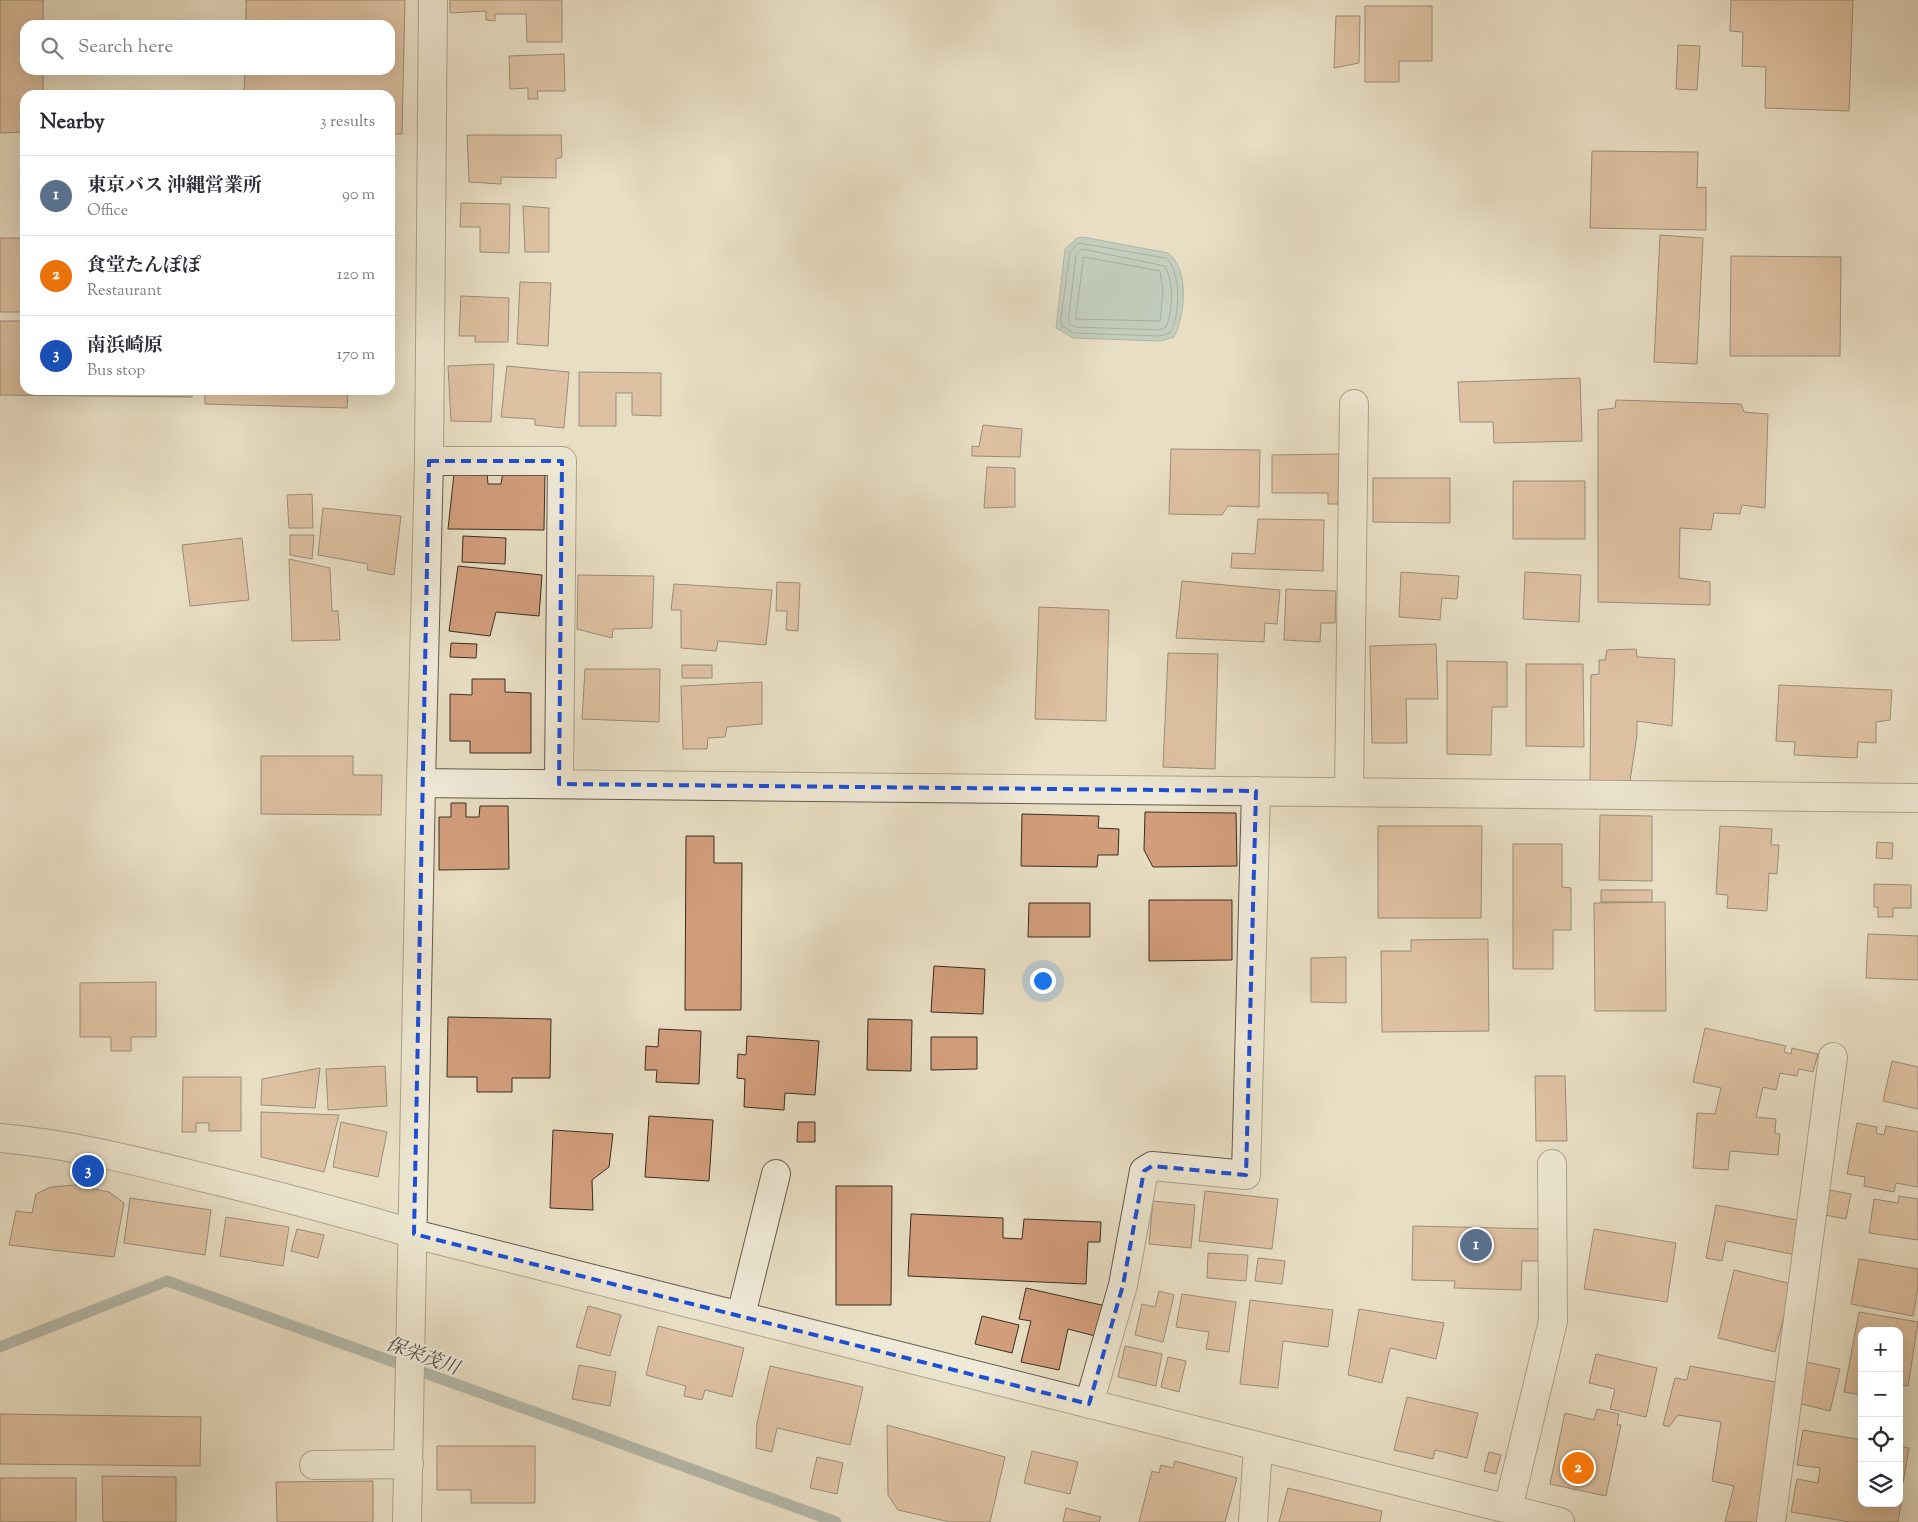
<!DOCTYPE html>
<meta charset="utf-8">
<style>
body{margin:0;font-family:"Sorts Mill Goudy","Noto Serif JP",serif;background:#f7f7f7;color:#2b2b33}
.controls{position:absolute;right:15px;bottom:15px;display:grid;overflow:hidden;border-radius:10px;box-shadow:0 5px 20px #0002}
.controls button{width:45px;height:45px;display:grid;place-items:center;padding:0;border:0;border-bottom:1px solid #e1e1e2;background:#fff;color:#2b2b33;font:25px sans-serif}
.you{position:absolute;left:1042px;top:980px;width:18px;height:18px;margin:-12px;border:4px solid #fff;border-radius:50%;background:#1a73e8;box-shadow:0 0 0 8px #1a73e833}
.badge{display:grid;place-items:center;width:32px;height:32px;border-radius:50%;background:#8f2418;color:#fff;font-size:16px;font-weight:700}
.pin{position:absolute;translate:-50% -50%;border:2px solid #fff;box-shadow:0 1px 5px #0006}
.list{margin:0;padding:0;list-style:none}
h2{display:flex;justify-content:space-between;align-items:center;height:65px;margin:0;padding:0 20px;font-size:21px}
h2 small{font-size:16px;font-weight:400;color:#7c7c81}
.list li{display:grid;grid-template-columns:32px 1fr auto;gap:15px;align-items:center;box-sizing:border-box;height:80px;padding:0 20px;border-top:1px solid #e1e1e2}
.list b{display:block;font-size:19px;white-space:nowrap}
.list p{margin:0;font-size:16px;white-space:nowrap;color:#7c7c81}
.list em{font-size:16px;font-style:normal;color:#7c7c81}
.icon{flex:none;width:28px;height:28px;fill:none;stroke:currentColor;stroke-width:2;stroke-linecap:round;stroke-linejoin:round}
.map{position:relative;flex:none;width:1918px;height:1522px;overflow:hidden}
.search{position:absolute;background:#fff;box-shadow:0 5px 20px #0002;left:20px;top:20px;width:375px;height:55px;display:flex;align-items:center;gap:12px;box-sizing:border-box;padding:0 18px;border-radius:15px;color:#7c7c81;font-size:19px}
.panel{position:absolute;background:#fff;box-shadow:0 5px 20px #0002;left:20px;top:90px;width:375px;height:305px;border-radius:15px}
.map>svg:first-child{display:block}
</style>
<div class="map">
<svg width="1918" height="1522" viewBox="0 0 1918 1522">
<rect width="100%" height="100%" fill="#e8dec3"/>
<filter id="stains"><feTurbulence type="fractalNoise" baseFrequency=".004" numOctaves="4"/><feColorMatrix values="0 0 0 0 .2 0 0 0 0 .09 0 0 0 0 .02 0 0 0 .5 -.17"/></filter>
<radialGradient id="worn" r=".72"><stop offset=".6" stop-color="#630" stop-opacity="0"/><stop offset="1" stop-color="#630" stop-opacity=".3"/></radialGradient>
<path fill="#98bbba" stroke="#71837e" d="M1083,237L1168,253C1190,269 1185,316 1174,337L1161,341L1073,338L1056,328L1065,249L1077,238Z"/>
<g fill="none" stroke-linecap="round" stroke-linejoin="round">
<path stroke="#68746f" stroke-width="1" d="M1079,243L1165,258C1182,269 1180,317 1170,333L1160,336L1074,333L1062,326L1061,318L1070,252Z
M1082,249L1165,266C1174,282 1173,311 1166,327L1159,330L1076,327L1068,323L1076,255Z
M1084,257L1160,271L1163,291L1160,321L1076,319Z"/>
<path stroke="#71837e" stroke-width="11" d="M0,1347L167,1281L565,1423L836,1522"/>
</g>
<path fill="#d29d7b" stroke="#372e24" d="M0,0H43V25H25V70H43V95H25V132L0,133Z
M246,0H405L402,134H390V95H244L245,70H390V25H246Z
M450,0H562V42H527L526,14H495V21L486,20V11L450,13Z
M1731,0H1853L1849,111L1765,108L1766,67L1742,66L1743,32L1730,31Z
M1365,6H1432V61H1399V82H1365Z
M1336,16H1360L1359,63L1334,68Z
M1678,45L1700,46L1697,90L1676,89Z
M564,54L565,91H537L538,99H528V88L510,89L509,56Z
M467,135H561L562,157L556,159V178L501,177V184L469,182Z
M1592,151L1698,152L1697,188L1706,187V230L1590,228Z
M461,203L510,204L509,253L480,252V227H460Z
M523,206L549,208V252H525Z
M1660,235L1703,238L1697,364L1654,362Z
M0,238H25V312H0Z
M1731,256L1841,257L1840,356H1730Z
M520,282L551,283L548,346L517,344Z
M461,296L509,298L508,342H475V336H459Z
M0,321H25V390H192V397L0,395Z
M494,364L491,422L451,421L448,366Z
M507,366L569,372L564,428L535,425V419L501,417Z
M579,372L661,373V416L632,415V393H616V426H579Z
M1580,378L1582,441L1494,443L1493,422H1460L1458,382Z
M205,390H348L347,408L205,404Z
M1616,400L1741,404L1744,412L1768,414L1765,508L1742,505L1740,514L1714,513L1711,530L1680,528L1679,578L1710,582V605L1598,602V410L1615,408Z
M983,425L1022,429L1020,457L972,456V446L979,447Z
M1171,449L1260,450L1259,507L1228,506L1222,515L1169,514Z
M1339,454L1338,504H1328V493H1272V455Z
M987,467L1015,468V507L984,508Z
M503,471L545,473L544,530L448,529L454,474L487,473L488,484H501Z
M1373,478H1450V523L1373,522Z
M1513,481H1585V539H1513Z
M312,494L313,528H289L287,495Z
M323,508L401,516L394,575L367,570L368,564L318,555Z
M1258,519L1324,520L1323,571L1231,568L1232,553L1255,554Z
M290,535H314L312,559L290,555Z
M463,536L506,538L505,564L462,562Z
M242,538L249,600L190,606L182,545Z
M289,559L330,568L332,611H338L340,640L292,641Z
M458,566L542,575L539,616L496,612L490,636L449,631Z
M1401,572L1459,576L1457,599L1442,598L1440,620L1399,617Z
M1525,572L1581,575L1579,622L1523,619Z
M578,575L654,576L652,628L613,629L612,638L577,629Z
M1182,581L1280,590L1277,624L1265,623L1264,642L1176,638Z
M777,582L800,583L798,631L786,630L787,611H776Z
M674,584L772,590L766,645L718,641L716,651L681,648V610H671Z
M1286,589L1336,591L1335,623H1321L1320,642L1284,640Z
M1039,607L1109,610L1106,721L1035,719Z
M451,643L477,644L476,658L450,657Z
M1436,644L1438,699H1406L1407,743H1372L1370,646Z
M1636,649L1637,657L1675,659L1672,726L1637,721V735L1630,781L1590,783L1591,675L1599,674V660H1605L1607,650Z
M1168,653L1218,654L1215,769L1163,767Z
M1447,661L1507,662V707H1492L1491,755L1447,754Z
M1526,664H1583L1584,747L1526,746Z
M682,665H712V678H682Z
M585,669H660L659,722L582,719Z
M472,679H505V692L531,693V753H470V741H450V694L472,695Z
M762,682V724L727,727L725,737L708,738L707,749H683L681,686Z
M1779,685L1892,690L1890,720L1876,722V743L1858,742L1857,758L1794,755L1795,742L1776,741Z
M261,756H353V775H382L381,815L261,814Z
M451,803H466V817H479L480,806H508L509,869L439,870V817H451Z
M1145,812L1236,813L1237,866L1153,867L1144,850Z
M1022,814L1099,816L1098,828L1119,829L1118,855H1098L1097,867L1021,866Z
M1600,815L1652,816V881L1599,880Z
M1378,826H1482L1481,918H1378Z
M1720,826L1772,829L1771,845H1779L1777,874L1769,873L1767,911L1727,908L1728,895L1716,894Z
M686,836H714V863H742L741,1010H685Z
M1877,842L1893,843L1892,859L1876,858Z
M1513,844H1562V887L1571,888V930H1553V969H1513Z
M1874,884L1911,885V908H1893V917H1878V907H1874Z
M1601,890H1652V902H1601Z
M1149,900H1232V960L1149,961Z
M1665,902L1666,1011H1595L1594,903Z
M1029,903H1090V937H1028Z
M1868,934L1918,936V980L1866,978Z
M1488,939L1489,1031L1382,1032L1381,951H1411V940Z
M1346,957V1003L1311,1002V958Z
M934,966L985,969L983,1014L931,1012Z
M156,982V1037H131V1051H111V1037H80V983Z
M448,1017L551,1019L550,1078H512V1092H477V1077H447Z
M868,1019L912,1020L911,1071L867,1070Z
M1705,1028L1786,1046L1784,1052L1791,1054L1792,1048L1818,1054L1813,1072L1799,1069L1797,1076L1780,1073L1776,1090L1763,1087L1756,1117L1776,1119L1775,1133L1780,1134L1778,1155L1730,1151L1728,1170L1693,1168L1697,1113L1715,1114L1721,1088L1693,1082Z
M659,1029L701,1031L699,1084L656,1082L657,1070H645L646,1046L658,1047Z
M747,1036L819,1041L815,1095L785,1093L784,1110L744,1107L745,1079L737,1078L738,1054L746,1055Z
M931,1037H977V1069L931,1070Z
M1892,1061L1918,1067V1109L1883,1101Z
M385,1066L387,1106L328,1110L326,1069Z
M320,1068L315,1108L261,1105L262,1079Z
M1535,1076H1565L1567,1141H1536Z
M183,1077H241V1131H209V1123H196V1132H182Z
M261,1112L339,1115L324,1172L261,1157Z
M649,1116L713,1120L709,1181L645,1177Z
M341,1122L387,1132L378,1177L333,1167Z
M798,1122H815V1142H797Z
M1857,1123L1877,1127L1876,1133L1884,1135L1886,1126L1918,1132V1187L1896,1183L1894,1192L1864,1186L1865,1177L1847,1174Z
M553,1130L613,1134L609,1167L592,1180L593,1210L550,1208Z
M76,1185L109,1192L124,1203L114,1257L9,1245L16,1211L32,1213L36,1194L51,1187Z
M836,1186H892L891,1305H836Z
M1829,1190L1851,1194L1846,1219L1825,1215Z
M1205,1191L1278,1199L1272,1249L1199,1241Z
M1899,1196L1918,1199V1240L1869,1233L1874,1199L1898,1203Z
M130,1198L211,1210L205,1255L124,1243Z
M1153,1201L1195,1205L1191,1248L1149,1244Z
M1716,1205L1802,1221L1796,1255L1726,1241L1722,1261L1706,1258Z
M911,1214L1003,1218V1238L1022,1239L1024,1219L1101,1222L1100,1242H1088L1086,1284L908,1276Z
M226,1217L289,1227L283,1266L220,1256Z
M1413,1226L1540,1229L1539,1261H1522L1521,1290L1454,1288L1455,1281L1412,1280Z
M297,1229L324,1235L318,1258L291,1251Z
M1594,1229L1676,1243L1667,1302L1584,1289Z
M1208,1253L1248,1255L1246,1281L1207,1278Z
M1258,1258L1285,1261L1282,1284L1255,1281Z
M1859,1259L1918,1269V1287L1913,1316L1851,1304Z
M1734,1270L1792,1284L1775,1352L1718,1338Z
M1026,1288L1106,1306L1099,1337L1068,1329L1059,1370L1021,1362L1031,1321L1019,1319Z
M1159,1291L1174,1295L1163,1342L1135,1335L1142,1304L1155,1307Z
M1182,1294L1236,1302L1229,1352L1206,1349L1209,1332L1176,1327Z
M1250,1300L1333,1310L1328,1347L1283,1341L1278,1388L1240,1384Z
M588,1306L621,1315L610,1356L576,1347Z
M1359,1309L1444,1323L1436,1359L1390,1348L1382,1383L1348,1375Z
M1859,1312L1918,1322L1908,1386L1899,1384V1331H1862V1395L1844,1392Z
M982,1316L1019,1325L1012,1353L975,1344Z
M658,1326L744,1348L732,1397L705,1390L702,1400L684,1396L686,1386L646,1375Z
M1125,1346L1162,1354L1156,1386L1118,1377Z
M1596,1354L1657,1368L1646,1417L1610,1409L1615,1389L1589,1383Z
M1168,1357L1186,1361L1179,1392L1161,1387Z
M1806,1362L1840,1369L1830,1411L1797,1403Z
M579,1365L616,1372L610,1406L572,1399Z
M770,1366L863,1387L850,1445L777,1428L772,1452L756,1448L757,1423Z
M1690,1366L1781,1383L1760,1522H1725L1734,1486L1712,1481L1721,1422L1678,1415L1669,1427L1663,1425L1675,1378L1687,1380Z
M1407,1397L1478,1413L1467,1458L1435,1450L1433,1459L1394,1450Z
M1597,1409L1619,1414L1617,1425H1621L1606,1496L1550,1484L1565,1413L1594,1420Z
M0,1414L201,1417L200,1466L0,1464Z
M887,1425L1005,1457L990,1522H950L898,1510L888,1495Z
M1803,1430L1862,1440V1503H1899V1497H1902L1898,1522H1850L1791,1512L1797,1479L1818,1483L1820,1468L1797,1465Z
M437,1446H535V1503H471V1490H437Z
M1899,1446L1909,1448L1903,1483L1899,1482Z
M1032,1451L1078,1462L1070,1494L1024,1483Z
M1489,1452L1501,1455L1496,1474L1484,1471Z
M817,1457L843,1463L837,1494L810,1488Z
M1175,1461L1237,1478L1225,1522H1139L1152,1471L1159,1473L1161,1465L1173,1468Z
M102,1476L176,1477V1522H103Z
M0,1478H76V1522H0Z
M373,1481V1522H277L276,1482Z
M1288,1488L1382,1511L1380,1522H1279Z
M1066,1508L1101,1517L1099,1522H1063Z"/>
<g fill="none" stroke-linecap="round" stroke-linejoin="round">
<defs>
<path id="minor" d="M429,461H562L559,784
M421,783L1918,798
M1349,792L1354,404
M0,1138C70,1144 137,1161 205,1178C275,1195 345,1213 414,1234L1560,1522
M741,1315L776,1174
M1089,1404L1123,1285L1144,1171L1152,1166L1246,1175L1256,791
M314,1465L409,1464
M1508,1509L1553,1321L1552,1164
M407,1522L421,783L429,461L433,0
M1253,1522L1258,1447
M1771,1522L1833,1057"/>
</defs>
<use href="#minor" stroke="#635a4c" stroke-width="30"/>
<use href="#minor" stroke="#f0ead8" stroke-width="28"/>
</g>
<path d="M0 0H1918V1522H0ZM429,461H562L559,784L1256,791L1246,1175L1152,1166L1144,1171L1123,1285L1089,1404L414,1234Z" fill="#e8dec3" fill-opacity=".55" fill-rule="evenodd"/>
<path fill="none" stroke="#1d4ed8" stroke-width="4" stroke-dasharray="10 6" stroke-linejoin="round" d="M429,461H562L559,784L1256,791L1246,1175L1152,1166L1144,1171L1123,1285L1089,1404L414,1234Z"/>
<g text-anchor="middle" stroke-width="4.5" stroke-linejoin="round" paint-order="stroke">
<g font-size="19" font-style="italic" fill="#4f514a" stroke="#f0ead8">
<text transform="translate(423 1355) rotate(20)" y="7">保栄茂川</text>
</g>
</g>
<rect width="100%" height="100%" filter="url(#stains)"/>
<rect width="100%" height="100%" fill="url(#worn)"/>
</svg>
<div class="controls">
<button>+</button>
<button>−</button>
<button><svg class="icon" aria-label="locate" viewBox="0 0 24 24"><circle cx="12" cy="12" r="6"/><path d="M12 2v4M12 18v4M2 12h4M18 12h4"/></svg></button>
<button><svg class="icon" aria-label="layers" viewBox="0 0 24 24"><path d="M12 4l9 5-9 5-9-5zM3 14l9 5 9-5"/></svg></button>
</div>
<div class="you"></div>
<div class="pin badge" style="left:1476px;top:1245px;background:#5c6f8a">1</div>
<div class="pin badge" style="left:1578px;top:1468px;background:#e8710a">2</div>
<div class="pin badge" style="left:88px;top:1171px;background:#1a4fb4">3</div>
<div class="search"><svg class="icon" aria-label="search" viewBox="0 0 24 24"><circle cx="10" cy="10" r="6"/><path d="M15 15l6 6"/></svg>Search here</div>
<section class="panel">
<h2>Nearby<small>3 results</small></h2>
<ul class="list">
<li><span class="badge" style="background:#5c6f8a">1</span><div><b>東京バス 沖縄営業所</b><p>Office</p></div><em>90 m</em></li>
<li><span class="badge" style="background:#e8710a">2</span><div><b>食堂たんぽぽ</b><p>Restaurant</p></div><em>120 m</em></li>
<li><span class="badge" style="background:#1a4fb4">3</span><div><b>南浜崎原</b><p>Bus stop</p></div><em>170 m</em></li>
</ul>
</section>
</div>
